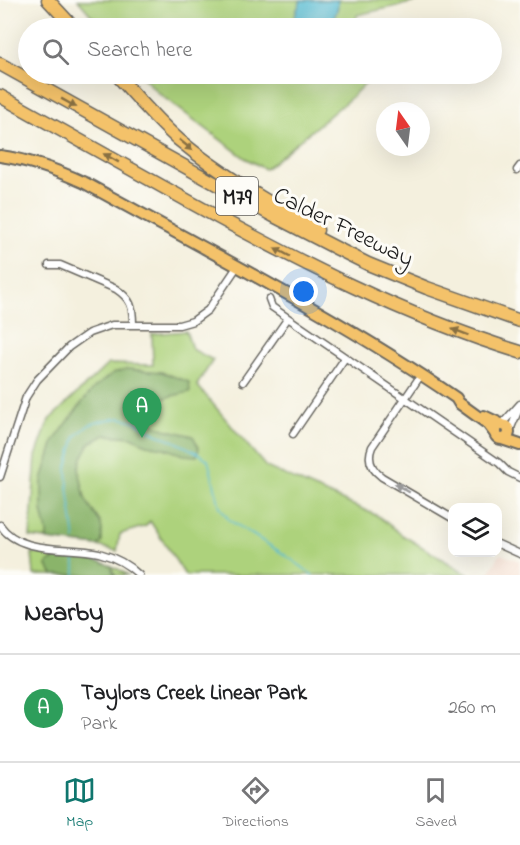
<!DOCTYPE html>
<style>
body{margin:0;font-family:"Indie Flower",sans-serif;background:#f6f6f6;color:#202124}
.controls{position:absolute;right:18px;bottom:18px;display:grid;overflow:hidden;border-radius:12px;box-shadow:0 6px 24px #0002}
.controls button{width:54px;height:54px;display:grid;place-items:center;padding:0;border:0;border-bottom:2px solid #e0e0e0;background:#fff;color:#202124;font:30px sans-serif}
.compass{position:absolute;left:376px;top:102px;width:54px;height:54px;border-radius:50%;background:#fff;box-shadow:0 6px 24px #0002;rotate:346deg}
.you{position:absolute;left:304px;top:292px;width:21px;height:21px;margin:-15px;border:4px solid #fff;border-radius:50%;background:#1a73e8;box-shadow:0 0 0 9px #1a73e833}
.badge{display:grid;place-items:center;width:39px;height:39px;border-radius:50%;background:#0f766e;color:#fff;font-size:20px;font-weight:700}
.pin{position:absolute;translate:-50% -50px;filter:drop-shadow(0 2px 3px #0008)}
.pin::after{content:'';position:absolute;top:32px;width:21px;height:18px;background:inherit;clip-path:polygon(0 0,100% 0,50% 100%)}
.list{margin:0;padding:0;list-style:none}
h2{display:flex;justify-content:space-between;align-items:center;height:78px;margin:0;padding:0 24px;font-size:26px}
h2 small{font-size:20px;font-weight:400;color:#757577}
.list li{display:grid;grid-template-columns:39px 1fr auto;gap:18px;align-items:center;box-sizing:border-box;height:108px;padding:0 24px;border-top:2px solid #e0e0e0}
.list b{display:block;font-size:22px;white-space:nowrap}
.list p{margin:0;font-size:20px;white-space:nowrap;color:#757577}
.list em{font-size:20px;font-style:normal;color:#757577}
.icon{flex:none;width:33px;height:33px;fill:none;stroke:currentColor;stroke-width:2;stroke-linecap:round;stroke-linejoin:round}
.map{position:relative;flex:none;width:520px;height:575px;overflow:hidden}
.search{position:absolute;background:#fff;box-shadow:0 6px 24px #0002;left:18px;right:18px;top:18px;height:66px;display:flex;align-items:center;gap:15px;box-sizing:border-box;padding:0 21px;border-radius:33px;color:#757577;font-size:22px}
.sheet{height:186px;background:#fff}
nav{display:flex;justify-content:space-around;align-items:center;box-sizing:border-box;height:84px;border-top:2px solid #e0e0e0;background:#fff;font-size:16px;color:#757577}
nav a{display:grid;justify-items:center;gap:3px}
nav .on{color:#0f766e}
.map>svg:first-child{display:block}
</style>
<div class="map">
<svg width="520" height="575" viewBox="0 0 520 575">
<rect width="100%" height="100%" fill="#fdfcf7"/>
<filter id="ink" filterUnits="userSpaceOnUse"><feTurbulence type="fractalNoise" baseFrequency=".0167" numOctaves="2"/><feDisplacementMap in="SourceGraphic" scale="12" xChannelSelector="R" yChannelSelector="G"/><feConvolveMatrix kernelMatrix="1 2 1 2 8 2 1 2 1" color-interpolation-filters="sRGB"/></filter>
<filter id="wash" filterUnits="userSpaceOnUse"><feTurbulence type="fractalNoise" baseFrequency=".008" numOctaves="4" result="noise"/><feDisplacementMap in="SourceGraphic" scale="24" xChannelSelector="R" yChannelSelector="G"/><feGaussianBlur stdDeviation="1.35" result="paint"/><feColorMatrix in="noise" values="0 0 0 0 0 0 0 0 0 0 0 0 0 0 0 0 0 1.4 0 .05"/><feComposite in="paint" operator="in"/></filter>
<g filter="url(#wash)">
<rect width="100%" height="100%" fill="#f4f0de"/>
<path fill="#f4d3c1" d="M500,554L520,561V575H488Z"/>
<path fill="#add27b" stroke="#64774c" stroke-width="1.5" d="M78,0H424L357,15L355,28H102Z
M140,74H368L373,76L347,101L265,169L245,158L158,93Z
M186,331L192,349L213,360L197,385L266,467L378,516L402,535L469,575H185L150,521L146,526L120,534L117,551L98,546L30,537L36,456L49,420L108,364L153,365L152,334Z
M32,553C64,556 100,556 128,575H34Z"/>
<path fill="#8ab46b" stroke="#536844" stroke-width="1.5" d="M127,369L162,372L189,382L190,392L172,396L146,404L144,411L155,425L164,429L193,436L199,448L197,456L184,455L164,448L147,445L132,437L105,435L90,443L82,458L79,469L85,498L90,507L100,522L102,529V542L98,546L47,540V532L42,511V480L54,441L80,405L94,388L113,373Z
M60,555C78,557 95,559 112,566V570L116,575H53L47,566V563Z"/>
<path fill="#54bbd2" stroke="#386c77" stroke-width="1.5" d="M301,0H338C339,10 333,24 323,28C315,31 296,30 295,18C295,12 299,6 301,0Z"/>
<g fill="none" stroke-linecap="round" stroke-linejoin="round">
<path stroke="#54bbd2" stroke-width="1.5" d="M75,540L68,487L67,467L76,436L89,425L105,420L120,418L134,421L158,435L168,438L198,453L208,460L220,507L229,520L285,555L313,575
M75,575V559"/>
</g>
</g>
<g filter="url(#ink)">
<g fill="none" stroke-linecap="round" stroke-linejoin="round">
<defs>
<path id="street" d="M517,170L520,166
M49,265H60L116,289C131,299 133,307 133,324
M269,299L272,307L499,463L508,472L520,478
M421,375L372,447C367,459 371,469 382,477L452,518
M243,382L288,318
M502,424L520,404
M510,430L519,409
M293,434L345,358
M0,477L26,397L37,380L69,347L89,333L112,325H179L193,321L208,310L237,267
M0,525C20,555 67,546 99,553C114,557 128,564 139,575
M498,544L520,554"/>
<path id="primary" d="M0,156C30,160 57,170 85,183C210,252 338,317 456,398L459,403L488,424L497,436
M484,416L501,424
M495 432a7 7 0 1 1 14 0a7 7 0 1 1-14 0Z
M502,439L520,445"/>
<path id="highway" d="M48,0L74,28
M0,64L272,215L336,248L368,264L427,288L520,321
M116,74C136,96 156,120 179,140C220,174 271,204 317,230
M0,96C63,131 127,167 190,202C297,261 403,316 520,352"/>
</defs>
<use href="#street" stroke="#686660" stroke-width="9"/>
<use href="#primary" stroke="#686660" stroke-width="14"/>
<use href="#highway" stroke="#686660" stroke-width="15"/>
<use href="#street" stroke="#fff" stroke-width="6"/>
<use href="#primary" stroke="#f4c26a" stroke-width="10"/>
<use href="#highway" stroke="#f4c26a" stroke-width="12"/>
</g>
<defs><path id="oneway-solid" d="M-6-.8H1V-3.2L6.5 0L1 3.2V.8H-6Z" transform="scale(1.5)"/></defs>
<g fill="#886f43">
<use href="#oneway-solid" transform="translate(69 103) rotate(29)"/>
<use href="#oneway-solid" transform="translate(186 145) rotate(39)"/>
<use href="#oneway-solid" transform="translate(111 158) rotate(-151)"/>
<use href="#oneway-solid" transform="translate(282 252) rotate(-152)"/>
<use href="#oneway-solid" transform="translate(460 332) rotate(-160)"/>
</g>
<use fill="#999" href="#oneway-solid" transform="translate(402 488) rotate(-150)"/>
</g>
<g text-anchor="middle" stroke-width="6" stroke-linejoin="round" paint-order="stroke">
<rect fill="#fdfcf7" stroke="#605f5e" stroke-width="1.5" x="216" y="177" width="42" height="38" rx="4.5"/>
<g font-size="22" font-weight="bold" fill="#1c1c1c">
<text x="237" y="204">M79</text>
</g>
<g font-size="24" fill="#1c1c1c" stroke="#fdfcf7">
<text transform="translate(344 226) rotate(26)" y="8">Calder Freeway</text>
</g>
</g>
</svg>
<div class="controls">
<button><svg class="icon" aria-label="layers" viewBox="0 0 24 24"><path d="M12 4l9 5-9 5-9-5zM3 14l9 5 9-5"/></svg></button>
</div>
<svg class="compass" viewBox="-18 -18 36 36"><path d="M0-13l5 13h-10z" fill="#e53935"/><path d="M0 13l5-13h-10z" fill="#757577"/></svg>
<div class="you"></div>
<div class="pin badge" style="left:142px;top:438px;background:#2e9e5b">A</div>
<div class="search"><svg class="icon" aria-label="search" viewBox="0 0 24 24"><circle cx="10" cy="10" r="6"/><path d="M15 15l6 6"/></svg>Search here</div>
</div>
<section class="sheet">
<h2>Nearby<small></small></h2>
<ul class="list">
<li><span class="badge" style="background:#2e9e5b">A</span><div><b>Taylors Creek Linear Park</b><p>Park</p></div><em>260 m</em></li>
</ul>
</section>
<nav>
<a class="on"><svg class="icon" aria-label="map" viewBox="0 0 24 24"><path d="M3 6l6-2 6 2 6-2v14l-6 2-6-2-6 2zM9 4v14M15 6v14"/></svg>Map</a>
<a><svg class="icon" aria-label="directions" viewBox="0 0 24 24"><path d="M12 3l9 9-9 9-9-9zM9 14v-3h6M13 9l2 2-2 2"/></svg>Directions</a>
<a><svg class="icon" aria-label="saved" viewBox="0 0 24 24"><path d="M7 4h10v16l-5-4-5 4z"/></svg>Saved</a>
</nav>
